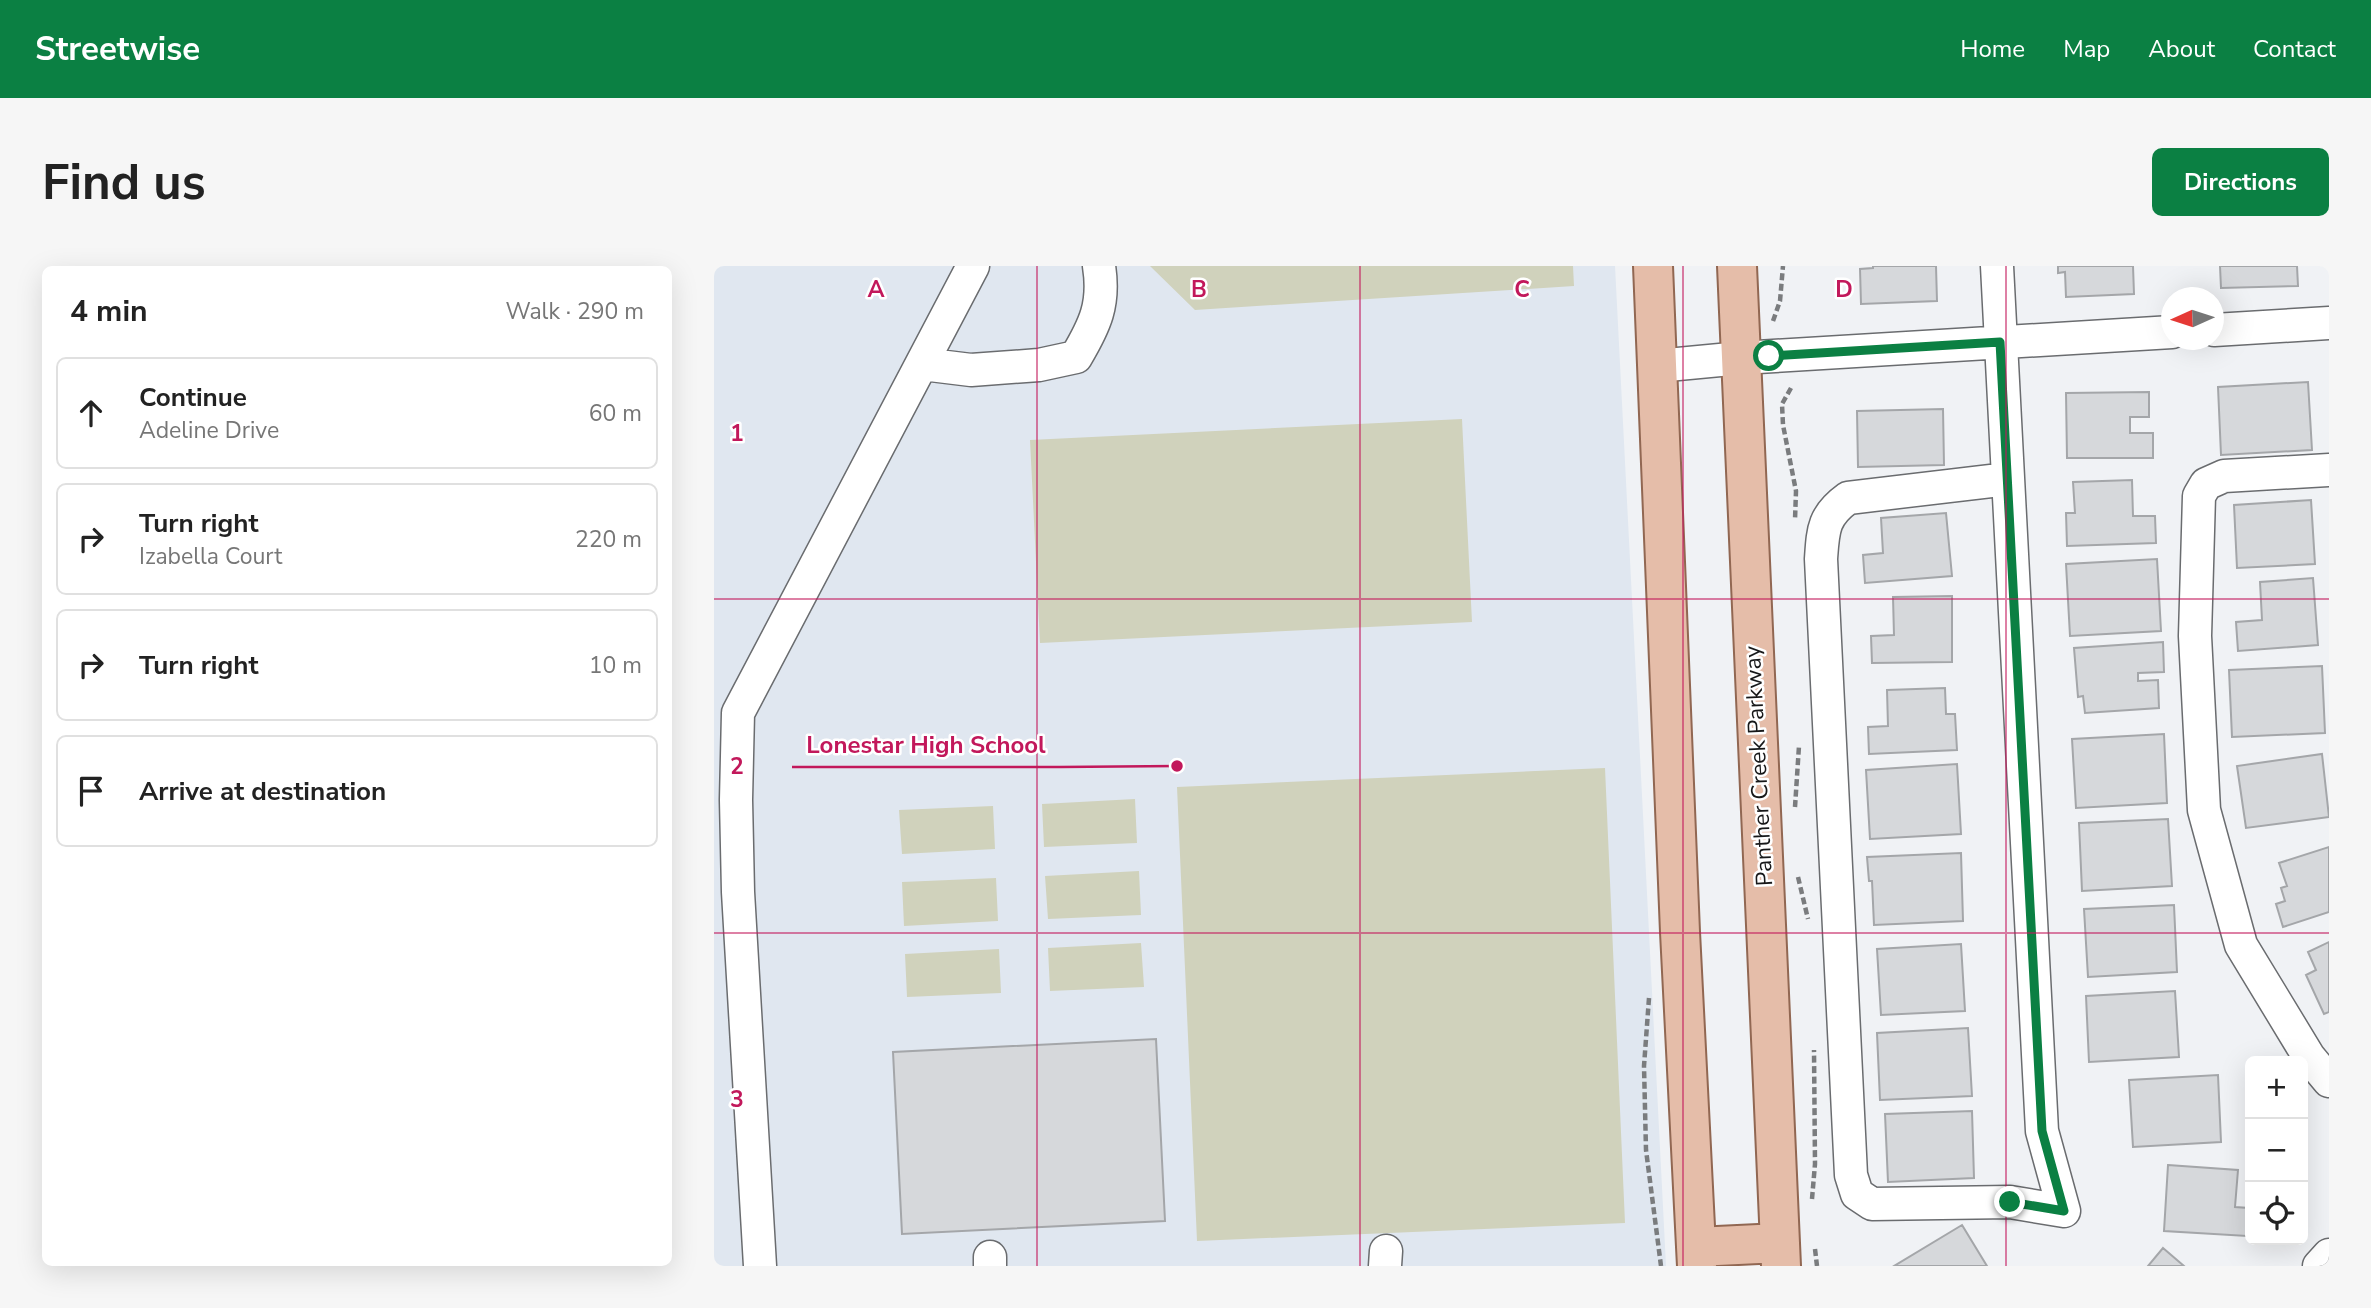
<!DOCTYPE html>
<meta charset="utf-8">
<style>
body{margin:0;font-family:"Nunito Sans",sans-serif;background:#f6f6f6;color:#222}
.controls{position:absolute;right:21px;bottom:21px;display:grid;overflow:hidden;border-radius:10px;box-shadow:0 7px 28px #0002}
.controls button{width:63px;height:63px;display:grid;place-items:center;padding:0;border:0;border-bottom:2px solid #e0e0e0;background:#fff;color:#222;font:35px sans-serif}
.compass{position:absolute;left:1447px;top:21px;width:63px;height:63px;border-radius:50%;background:#fff;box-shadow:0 7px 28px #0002;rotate:267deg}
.stop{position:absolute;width:21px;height:21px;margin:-16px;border:5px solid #0b8043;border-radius:50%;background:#fff}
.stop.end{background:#0b8043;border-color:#fff;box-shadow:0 2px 7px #0008}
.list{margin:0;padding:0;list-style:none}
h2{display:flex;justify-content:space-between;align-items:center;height:91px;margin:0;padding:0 28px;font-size:30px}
h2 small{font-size:23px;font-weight:400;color:#767676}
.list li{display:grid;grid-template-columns:46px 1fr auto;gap:21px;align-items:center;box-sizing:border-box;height:112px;margin:0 14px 14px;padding:0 14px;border:2px solid #e0e0e0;border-radius:10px}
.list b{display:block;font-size:26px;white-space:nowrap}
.list p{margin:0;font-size:23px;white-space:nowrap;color:#767676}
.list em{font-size:23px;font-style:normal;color:#767676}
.icon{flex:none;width:38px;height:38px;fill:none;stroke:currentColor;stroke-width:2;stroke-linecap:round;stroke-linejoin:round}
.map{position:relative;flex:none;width:1615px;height:1000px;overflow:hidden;border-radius:10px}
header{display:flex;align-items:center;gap:42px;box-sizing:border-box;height:98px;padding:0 35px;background:#0b8043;color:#fff}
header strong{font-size:33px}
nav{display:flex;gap:38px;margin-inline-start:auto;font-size:24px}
.intro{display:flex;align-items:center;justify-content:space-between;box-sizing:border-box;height:168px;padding:0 42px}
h1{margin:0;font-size:49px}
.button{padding:18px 32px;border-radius:10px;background:#0b8043;color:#fff;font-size:24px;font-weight:700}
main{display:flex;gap:42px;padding:0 42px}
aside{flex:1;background:#fff;border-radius:10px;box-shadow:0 7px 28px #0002}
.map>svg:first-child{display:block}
</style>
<header>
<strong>Streetwise</strong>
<nav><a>Home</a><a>Map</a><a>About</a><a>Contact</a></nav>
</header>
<div class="intro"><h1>Find us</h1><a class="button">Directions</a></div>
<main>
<aside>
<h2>4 min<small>Walk · 290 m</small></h2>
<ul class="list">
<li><svg class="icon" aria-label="ahead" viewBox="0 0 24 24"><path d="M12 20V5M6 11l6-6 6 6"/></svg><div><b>Continue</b><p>Adeline Drive</p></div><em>60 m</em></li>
<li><svg class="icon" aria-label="right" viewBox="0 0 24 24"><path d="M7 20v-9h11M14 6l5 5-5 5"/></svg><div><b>Turn right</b><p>Izabella Court</p></div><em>220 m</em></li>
<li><svg class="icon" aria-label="right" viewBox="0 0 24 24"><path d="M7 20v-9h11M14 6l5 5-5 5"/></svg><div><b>Turn right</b></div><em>10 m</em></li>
<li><svg class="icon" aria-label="arrive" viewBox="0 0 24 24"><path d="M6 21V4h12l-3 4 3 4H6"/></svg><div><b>Arrive at destination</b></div></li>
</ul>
</aside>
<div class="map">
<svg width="1615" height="1000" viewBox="0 0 1615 1000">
<rect width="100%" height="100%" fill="#f0f2f5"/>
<path fill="#e0e7f0" d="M0,0H901L952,1000H0Z"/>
<path fill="#d0d2bc" d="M436,0H859L860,20L481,44Z
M748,153L758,356L326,377L316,174Z
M891,502L911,957L483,975L463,521Z
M421,533L423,577L330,581L328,538Z
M279,540L281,583L188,588L185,544Z
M425,605L427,649L334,653L331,610Z
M282,612L284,655L190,660L188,616Z
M427,677L430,721L336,725L334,682Z
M285,683L287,727L193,731L191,688Z"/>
<path fill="#d6d8db" stroke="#a4a6a9" stroke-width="2" d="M1159,0H1222L1223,35L1147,38L1146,3L1159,2Z
M1344,0H1419L1420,28L1352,31L1351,6L1344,7Z
M1506,0H1583L1584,20L1507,22Z
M1594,116L1598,184L1507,189L1504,121Z
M1435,126V151H1416V167H1439V192H1353L1352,127Z
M1229,143L1230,199L1144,201L1143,145Z
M1418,214L1419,250H1441L1442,277L1353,280L1352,247H1361L1359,216Z
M1597,234L1601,298L1523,302L1520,239Z
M1232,247L1238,310L1151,317L1149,289L1169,287L1167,252Z
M1443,293L1447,365L1356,370L1352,298Z
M1599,312L1604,379L1524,385L1522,356L1548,354L1546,316Z
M1238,330V396L1158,397L1157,370L1180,369L1179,331Z
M1449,376L1450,406L1424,407V415L1444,414L1445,442L1371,447L1369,430L1364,431L1360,382Z
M1608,400L1611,467L1518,471L1515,404Z
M1231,422L1232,448H1241L1243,484L1155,488L1154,461L1174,460L1173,424Z
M1450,468L1453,537L1362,542L1358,473Z
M1608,488L1615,551L1532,562L1523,500Z
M1243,498L1247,568L1156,573L1152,504Z
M1454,553L1458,620L1368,625L1365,557Z
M1615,581V646L1569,661L1562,638L1571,635L1567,622L1573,620L1565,597Z
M1247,587L1249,655L1160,659L1158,615H1155L1153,591Z
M1460,639L1463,706L1374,711L1370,643Z
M1615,676V746L1610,748L1592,709L1602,704L1594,686Z
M1247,678L1251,745L1167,749L1163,683Z
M1461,725L1465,791L1375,796L1372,730Z
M1254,762L1258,830L1166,834L1163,767Z
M442,773L451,955L188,968L179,786Z
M1504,809L1507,876L1419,881L1415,814Z
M1258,845L1260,912L1174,916L1171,848Z
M1454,899L1524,904L1521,941L1535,942L1533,970L1450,965Z
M1248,959L1273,1000H1180Z
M1449,982L1470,1000H1434Z"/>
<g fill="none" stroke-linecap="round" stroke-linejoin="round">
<defs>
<path id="minor" d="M1283,0L1328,865L1350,945L1296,936L1158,938L1143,928L1137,909L1107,293C1109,264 1109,250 1134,232L1294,213
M1500,64L1615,57
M208,98L257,104L325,99L362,91C381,59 391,38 385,0
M943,100L1027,92L1458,66
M1615,204L1510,210L1492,218L1485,230L1481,370L1490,544L1527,679L1595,791L1615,815
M276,991V1000
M46,1000L24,626L22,534L24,447L259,0
M671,1000L672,985
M1605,1000L1615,989"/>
<path id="major" d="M939,0L966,666L983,1000
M1023,0L1067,1000
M982,981L1066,977"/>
</defs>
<use href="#minor" stroke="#6a6c6f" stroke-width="35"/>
<use href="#major" stroke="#916752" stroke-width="42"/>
<path stroke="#7a7c7e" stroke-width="4.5" stroke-dasharray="7 3.5" stroke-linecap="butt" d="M1059,55L1066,35L1069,0
M1077,122L1068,138L1069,159L1082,225L1081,254
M1081,541L1085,480
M1084,611L1094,653
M935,732L930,800L932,884L947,1000
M1098,933L1101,898L1100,784
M1101,983L1103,1000"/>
<use href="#minor" stroke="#fff" stroke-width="32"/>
<use href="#major" stroke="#e5bda9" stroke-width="38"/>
</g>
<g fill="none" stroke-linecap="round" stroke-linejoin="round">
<path stroke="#0b8043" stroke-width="9" d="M1055,90L1286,76L1328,865L1350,945L1296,936"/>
</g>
<path fill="none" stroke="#c2185b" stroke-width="2" stroke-opacity="0.55" d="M323,0V1000M646,0V1000M969,0V1000M1292,0V1000M0,333H1615M0,667H1615"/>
<g text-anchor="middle" stroke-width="5" stroke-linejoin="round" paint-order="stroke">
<g font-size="23" fill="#171819" stroke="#fff">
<text transform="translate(1044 500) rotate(-93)" y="8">Panther Creek Parkway</text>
</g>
</g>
<g font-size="23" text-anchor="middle" font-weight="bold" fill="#c2185b" stroke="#fff" stroke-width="5" stroke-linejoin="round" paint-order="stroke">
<text x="162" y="31">A</text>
<text x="485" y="31">B</text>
<text x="808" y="31">C</text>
<text x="1130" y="31">D</text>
<text x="23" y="175">1</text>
<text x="23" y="508">2</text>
<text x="23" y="841">3</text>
</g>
<path fill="none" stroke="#c2185b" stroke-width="2.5" d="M463 500L346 501H78"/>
<circle fill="#c2185b" stroke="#fff" stroke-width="2.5" cx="463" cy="500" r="7"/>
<g font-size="24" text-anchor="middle" font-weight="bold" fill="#c2185b" stroke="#fff" stroke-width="5" stroke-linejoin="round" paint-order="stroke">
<text x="212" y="487">Lonestar High School</text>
</g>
</svg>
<div class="controls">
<button>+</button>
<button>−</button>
<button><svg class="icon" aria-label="locate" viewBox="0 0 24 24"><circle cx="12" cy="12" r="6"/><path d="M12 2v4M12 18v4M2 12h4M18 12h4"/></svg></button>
</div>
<svg class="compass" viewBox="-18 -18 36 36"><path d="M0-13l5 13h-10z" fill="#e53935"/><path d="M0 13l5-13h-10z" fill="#767676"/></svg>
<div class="stop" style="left:1055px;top:90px"></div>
<div class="stop end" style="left:1296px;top:936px"></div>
</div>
</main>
